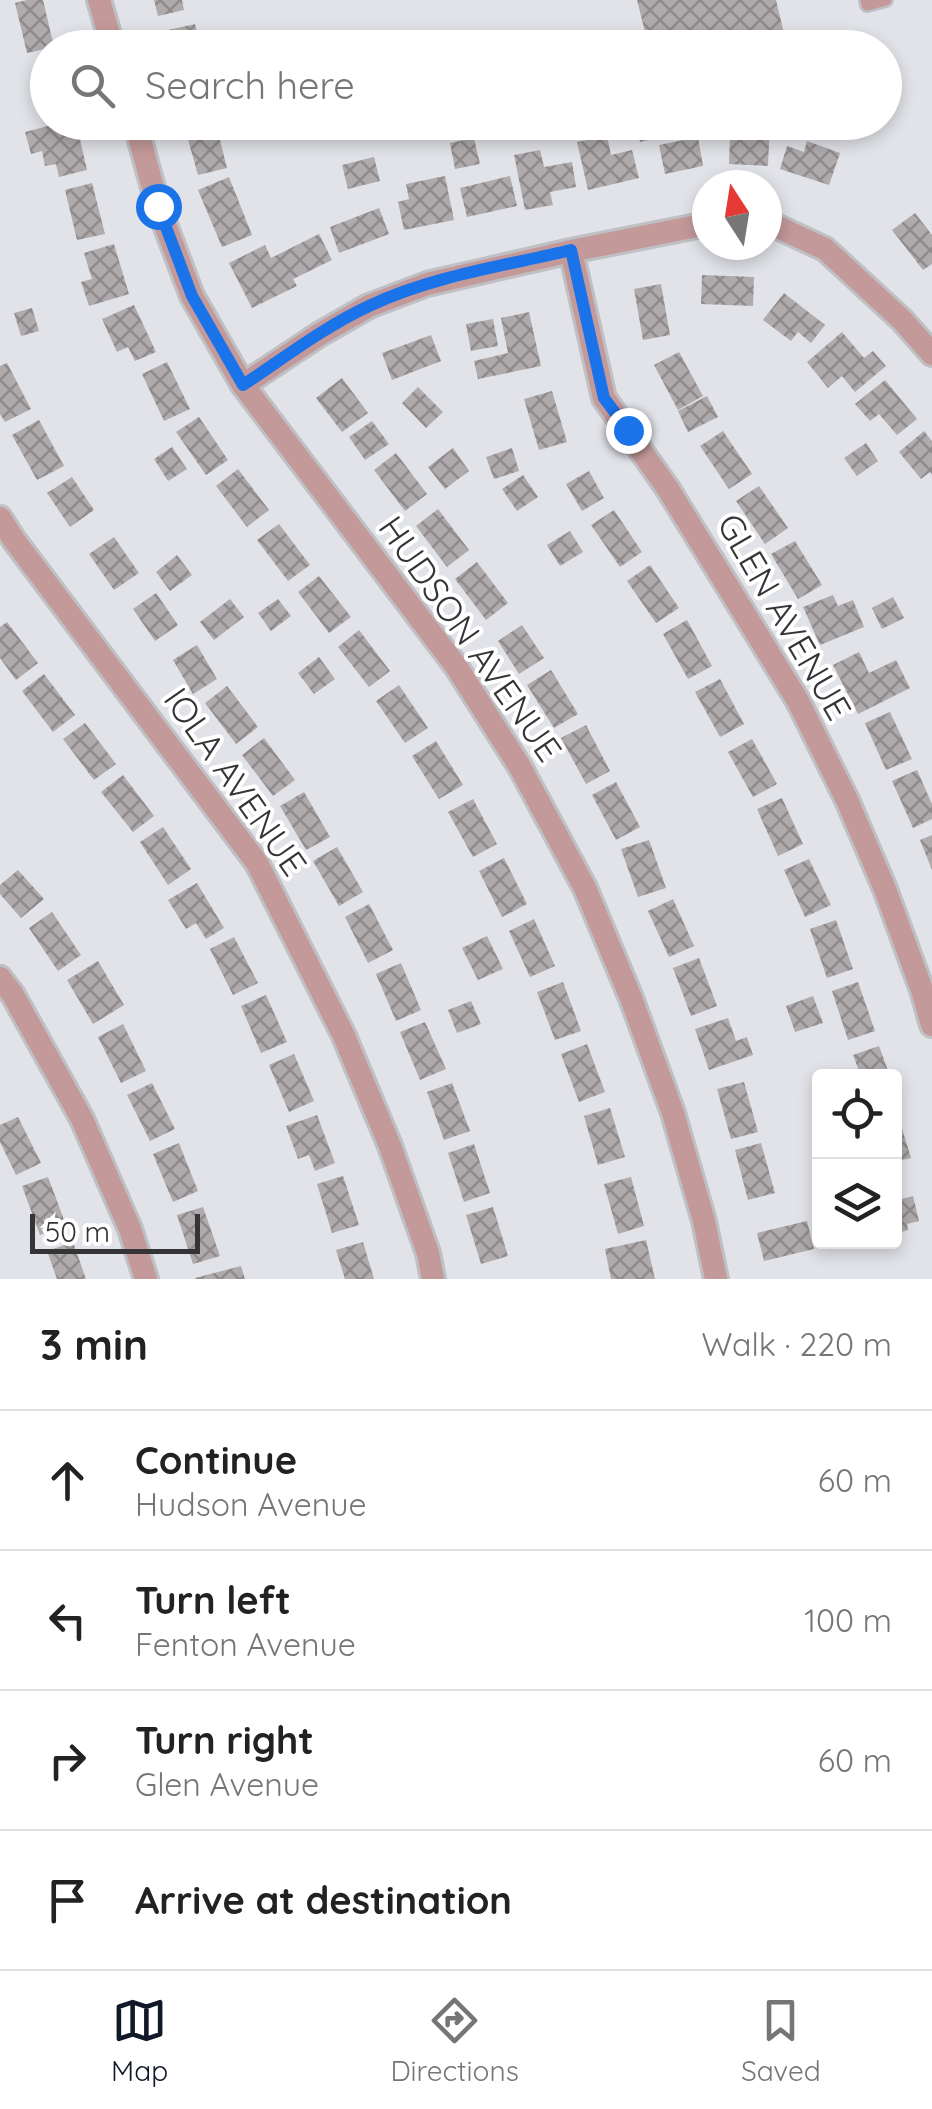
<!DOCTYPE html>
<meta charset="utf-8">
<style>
body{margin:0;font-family:Quicksand,sans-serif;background:#f6f6f6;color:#222}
.controls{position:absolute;right:30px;bottom:30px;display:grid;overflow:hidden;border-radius:10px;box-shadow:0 5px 15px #0003}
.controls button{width:90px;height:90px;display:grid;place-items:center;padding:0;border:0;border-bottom:2px solid #e0e0e0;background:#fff;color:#222;font:50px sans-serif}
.compass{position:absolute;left:692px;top:170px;width:90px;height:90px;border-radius:50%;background:#fff;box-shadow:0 5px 15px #0003;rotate:348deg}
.scale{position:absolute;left:30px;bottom:25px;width:170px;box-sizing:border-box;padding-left:10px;border:5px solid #343436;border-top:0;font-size:28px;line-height:35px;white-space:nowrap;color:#343436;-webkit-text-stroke:8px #fff;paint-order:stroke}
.stop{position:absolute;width:30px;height:30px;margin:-22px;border:8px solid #1a73e8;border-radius:50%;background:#fff}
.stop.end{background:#1a73e8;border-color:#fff;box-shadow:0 2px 10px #0008}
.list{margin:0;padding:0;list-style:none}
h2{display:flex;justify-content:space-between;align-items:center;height:130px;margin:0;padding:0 40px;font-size:42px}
h2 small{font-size:32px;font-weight:400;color:#767676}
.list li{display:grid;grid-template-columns:65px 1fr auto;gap:30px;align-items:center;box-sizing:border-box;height:140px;padding:0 40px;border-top:2px solid #e0e0e0}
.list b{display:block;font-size:38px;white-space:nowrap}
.list p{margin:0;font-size:32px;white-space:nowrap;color:#767676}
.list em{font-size:32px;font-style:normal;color:#767676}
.icon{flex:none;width:55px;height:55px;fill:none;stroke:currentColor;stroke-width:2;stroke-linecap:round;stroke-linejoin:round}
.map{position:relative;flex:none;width:932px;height:1279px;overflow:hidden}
.search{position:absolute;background:#fff;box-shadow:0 5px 15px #0003;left:30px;right:30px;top:30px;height:110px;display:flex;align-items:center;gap:25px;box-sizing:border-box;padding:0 35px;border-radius:55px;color:#767676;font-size:38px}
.sheet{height:690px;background:#fff}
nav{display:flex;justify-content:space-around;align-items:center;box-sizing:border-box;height:140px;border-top:2px solid #e0e0e0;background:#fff;font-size:28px;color:#767676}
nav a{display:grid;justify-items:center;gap:5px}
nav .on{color:#111827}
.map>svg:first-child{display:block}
</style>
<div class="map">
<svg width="932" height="1279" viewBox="0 0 932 1279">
<defs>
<pattern id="building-cross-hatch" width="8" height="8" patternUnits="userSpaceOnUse" patternTransform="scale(2.5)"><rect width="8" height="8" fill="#afaaac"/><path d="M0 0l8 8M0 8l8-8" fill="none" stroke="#8f8b8d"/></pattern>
</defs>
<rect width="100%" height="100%" fill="#e2e3e8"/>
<path fill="url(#building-cross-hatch)" d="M27,0H43L54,47L27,53L15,3Z
M154,0H182L184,10L158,16Z
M637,0H776L787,46L649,48Z
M195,24L201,48H163L159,32Z
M48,74V119L46,120L35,77Z
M63,122H76L87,170L59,177L56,164L45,166L42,151L31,154L25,132Z
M536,122H562L564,133L539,138Z
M636,122H663L666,136L640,142Z
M743,122H770L768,166L729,164L730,134L743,135Z
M217,128L227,168L198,175L187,136Z
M607,136L611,155L632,150L639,178L588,190L577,142Z
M698,137L703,166L665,174L659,145Z
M474,138L480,164L455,169L450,143Z
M807,141L840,153L829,185L780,169L787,146L804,152Z
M540,150L544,167L572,162L576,187L550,192L553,205L525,210L514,155Z
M374,157L380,181L348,189L342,165Z
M445,176L454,220L404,230L398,202L409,199L406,184Z
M510,176L517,206L467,217L460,188Z
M229,177L252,235L222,247L198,190Z
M92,183L105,234L77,240L65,190Z
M379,208L389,234L339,253L330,227Z
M915,213L932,235V264L923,270L892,230Z
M319,234L332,260L293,279L297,286L252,308L229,263L265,245L271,258Z
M114,244L129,294L89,306L81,282L92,279L84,253Z
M702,275L754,277L753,306L701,304Z
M661,284L670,335L643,340L634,289Z
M784,293L825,325L811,343L798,332L791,341L763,320Z
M134,305L156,352L135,361L128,347L117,352L102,319Z
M32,308L39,331L21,336L14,313Z
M529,312L541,366L478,379L474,361L508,353L501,318Z
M493,319L498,346L471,351L466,324Z
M842,332L864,358L873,351L886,366L855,392L842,376L828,388L807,362Z
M431,335L441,361L392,380L382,353Z
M679,352L703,396L678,410L654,365Z
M167,362L190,409L164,421L142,374Z
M7,363L31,409L5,422L0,414V366Z
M342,378L368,413L342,432L316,398Z
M885,380L917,419L897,435L879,414L870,421L855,404Z
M418,387L443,412L426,428L402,403Z
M552,391L567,442L539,450L524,399Z
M707,396L718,417L688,432L678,411Z
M199,417L228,460L206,475L176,432Z
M39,420L64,466L37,480L12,435Z
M372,421L389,444L365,460L349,437Z
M723,431L752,474L729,489L700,446Z
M924,431L932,441V475L930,472L921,479L899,452Z
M866,443L878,461L857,476L844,458Z
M172,447L187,469L168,481L154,459Z
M453,448L469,471L445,489L428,467Z
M512,448L519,471L494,479L486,457Z
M396,453L427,494L405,511L374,470Z
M238,469L269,510L247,527L216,486Z
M589,471L604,498L582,511L566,484Z
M523,475L538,497L517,511L502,489Z
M72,477L94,510L70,527L47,493Z
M759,486L788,528L765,544L736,501Z
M438,509L469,550L447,567L416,526Z
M614,510L642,552L620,567L591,525Z
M279,524L310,565L288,581L257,540Z
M570,531L583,552L560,566L547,545Z
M114,537L139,573L114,590L89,554Z
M795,541L822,585L798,599L771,554Z
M177,555L192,575L170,591L156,572Z
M477,562L508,603L486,620L455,579Z
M650,565L679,608L656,623L627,581Z
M319,576L351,617L329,633L298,592Z
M156,593L178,625L155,641L133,609Z
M833,595L838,606L853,600L864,627L820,645L803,607Z
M893,597L904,618L882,629L872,608Z
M230,599L244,617L214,640L200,622Z
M278,599L291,616L271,631L258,613Z
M687,620L712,666L688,679L663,634Z
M7,622L38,663L16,680L0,658V627Z
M522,625L544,658L519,674L498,641Z
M359,630L390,671L369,687L338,647Z
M197,645L217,679L193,694L173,660Z
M859,652L869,673L896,660L910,688L858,714L833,665Z
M319,657L335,679L314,694L298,673Z
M551,670L578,714L554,728L527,685Z
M44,674L75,715L53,732L22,691Z
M720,679L744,724L720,737L695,692Z
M399,685L428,728L405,743L376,701Z
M227,686L258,727L236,744L205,703Z
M890,712L912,759L886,770L865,723Z
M85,723L116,764L94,780L63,739Z
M586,725L610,771L586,784L561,738Z
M264,738L295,780L273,796L242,755Z
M752,739L777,784L753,797L728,752Z
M436,741L463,785L439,799L412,756Z
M917,770L932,804V819L913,828L892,781Z
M123,775L154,816L133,832L101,792Z
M616,782L640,827L616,840L592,795Z
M304,792L330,837L306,850L280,806Z
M782,798L803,844L778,856L757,809Z
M473,799L497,844L473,857L448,812Z
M163,827L191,869L168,885L140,842Z
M932,835V870L920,840Z
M649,840L666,888L638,897L621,849Z
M337,847L363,892L339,906L313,861Z
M504,858L527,904L502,917L479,871Z
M809,859L831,905L805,917L784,870Z
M18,870L44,899L21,918L0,894V885Z
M197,883L224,928L206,939L196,923L186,929L168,900Z
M673,899L694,946L669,957L648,911Z
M369,904L393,950L368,963L345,917Z
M52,912L81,955L58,971L29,928Z
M534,919L555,966L530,977L509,931Z
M836,920L853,969L827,978L810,929Z
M487,936L503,969L478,980L462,948Z
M234,937L258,983L233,995L210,949Z
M699,958L717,1006L691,1016L673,968Z
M98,961L124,1005L93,1024L67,980Z
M401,963L421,1010L396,1021L376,974Z
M563,982L581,1031L555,1040L537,992Z
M858,982L875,1031L848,1040L832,991Z
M266,995L287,1042L261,1053L241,1006Z
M813,996L823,1023L795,1032L786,1006Z
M471,1001L481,1024L457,1033L448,1010Z
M728,1018L736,1041L747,1037L753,1055L709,1070L695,1029Z
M425,1022L446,1069L420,1080L400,1032Z
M123,1024L146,1071L121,1083L98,1037Z
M587,1044L605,1092L579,1102L561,1054Z
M879,1046L890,1076H861L853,1055Z
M294,1054L314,1101L289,1112L269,1065Z
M744,1082L758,1132L731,1139L717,1089Z
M152,1083L175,1129L150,1141L127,1095Z
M452,1083L470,1131L444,1140L427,1092Z
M894,1102L911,1158L894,1162Z
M610,1108L625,1157L598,1165L584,1116Z
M317,1115L335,1163L315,1171L309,1155L298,1159L286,1126Z
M18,1117L41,1163L16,1175L0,1142V1125Z
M179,1143L198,1191L173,1202L153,1154Z
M761,1143L775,1193L748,1200L735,1150Z
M474,1144L490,1193L464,1202L448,1153Z
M343,1176L359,1225L332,1233L317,1184Z
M48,1177L66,1225L40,1235L22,1186Z
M631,1177L644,1226L618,1234L604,1184Z
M913,1196L919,1221L907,1224L908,1230L894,1234V1201Z
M203,1207L220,1256L193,1264L177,1215Z
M493,1207L508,1256L481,1264L466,1215Z
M807,1221L814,1249L764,1261L757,1233Z
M646,1240L655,1279H611L605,1249Z
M73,1242L86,1279H57L47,1251Z
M363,1242L374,1279H345L336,1250Z
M241,1266L245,1279H195V1278Z"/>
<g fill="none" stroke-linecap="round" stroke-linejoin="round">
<defs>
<path id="service" d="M866,0L867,5L886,0"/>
<path id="minor" d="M99,0L113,48
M135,122L158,206L192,296L243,385L456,666L520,767L585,888L631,998L673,1113L704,1221L716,1279
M767,222L825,249L902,320L932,354
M571,251L604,398L668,489L798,701L847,800L885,889L922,990L932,1025
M243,385L320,334L369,306L427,284L571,251L707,224
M0,518L14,540L257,863L344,1036L390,1146L428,1253L433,1279
M0,978L13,995L82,1119L130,1229L146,1279"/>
</defs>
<use href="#service" stroke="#bfc0c4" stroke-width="16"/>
<use href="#minor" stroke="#bfc0c4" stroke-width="28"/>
<use href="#service" stroke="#c4999a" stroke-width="11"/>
<use href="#minor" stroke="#c4999a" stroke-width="22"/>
</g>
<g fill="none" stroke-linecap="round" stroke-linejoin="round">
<path stroke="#1a73e8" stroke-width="12" d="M158,206L192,296L243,385C284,358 324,327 369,306C432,276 504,266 571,250L604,398L628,430"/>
</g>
<g text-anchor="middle" stroke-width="8" stroke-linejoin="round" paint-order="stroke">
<g font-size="35" fill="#343436" stroke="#fff">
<text transform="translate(784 617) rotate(60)" y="12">GLEN AVENUE</text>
<text transform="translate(470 639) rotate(55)" y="12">HUDSON AVENUE</text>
<text transform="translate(235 782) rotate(55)" y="12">IOLA AVENUE</text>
</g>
</g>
</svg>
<div class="controls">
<button><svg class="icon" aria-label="locate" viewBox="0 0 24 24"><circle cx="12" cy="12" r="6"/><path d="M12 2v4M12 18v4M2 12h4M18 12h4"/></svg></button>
<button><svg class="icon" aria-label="layers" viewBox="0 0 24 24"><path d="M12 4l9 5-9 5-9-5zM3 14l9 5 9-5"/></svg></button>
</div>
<svg class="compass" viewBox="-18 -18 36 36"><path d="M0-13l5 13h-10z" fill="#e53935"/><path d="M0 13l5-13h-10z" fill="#767676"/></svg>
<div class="scale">50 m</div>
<div class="stop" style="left:158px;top:206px"></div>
<div class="stop end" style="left:628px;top:430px"></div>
<div class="search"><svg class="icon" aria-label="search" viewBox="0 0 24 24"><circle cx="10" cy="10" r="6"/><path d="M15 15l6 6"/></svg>Search here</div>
</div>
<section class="sheet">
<h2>3 min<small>Walk · 220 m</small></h2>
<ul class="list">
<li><svg class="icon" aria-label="ahead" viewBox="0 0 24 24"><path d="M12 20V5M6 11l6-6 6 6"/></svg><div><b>Continue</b><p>Hudson Avenue</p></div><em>60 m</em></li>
<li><svg class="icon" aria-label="left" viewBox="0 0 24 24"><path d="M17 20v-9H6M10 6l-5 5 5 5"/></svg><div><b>Turn left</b><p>Fenton Avenue</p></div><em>100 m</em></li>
<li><svg class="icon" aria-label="right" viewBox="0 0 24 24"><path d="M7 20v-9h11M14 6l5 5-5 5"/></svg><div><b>Turn right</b><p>Glen Avenue</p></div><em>60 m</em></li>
<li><svg class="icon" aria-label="arrive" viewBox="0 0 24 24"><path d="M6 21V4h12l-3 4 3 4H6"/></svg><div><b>Arrive at destination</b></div></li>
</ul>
</section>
<nav>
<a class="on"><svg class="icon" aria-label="map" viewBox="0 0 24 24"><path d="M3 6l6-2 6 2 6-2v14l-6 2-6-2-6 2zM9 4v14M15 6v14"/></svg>Map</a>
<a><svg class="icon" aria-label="directions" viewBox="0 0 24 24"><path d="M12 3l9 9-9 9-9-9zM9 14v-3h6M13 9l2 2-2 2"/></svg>Directions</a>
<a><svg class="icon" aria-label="saved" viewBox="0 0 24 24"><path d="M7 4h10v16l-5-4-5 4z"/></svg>Saved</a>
</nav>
